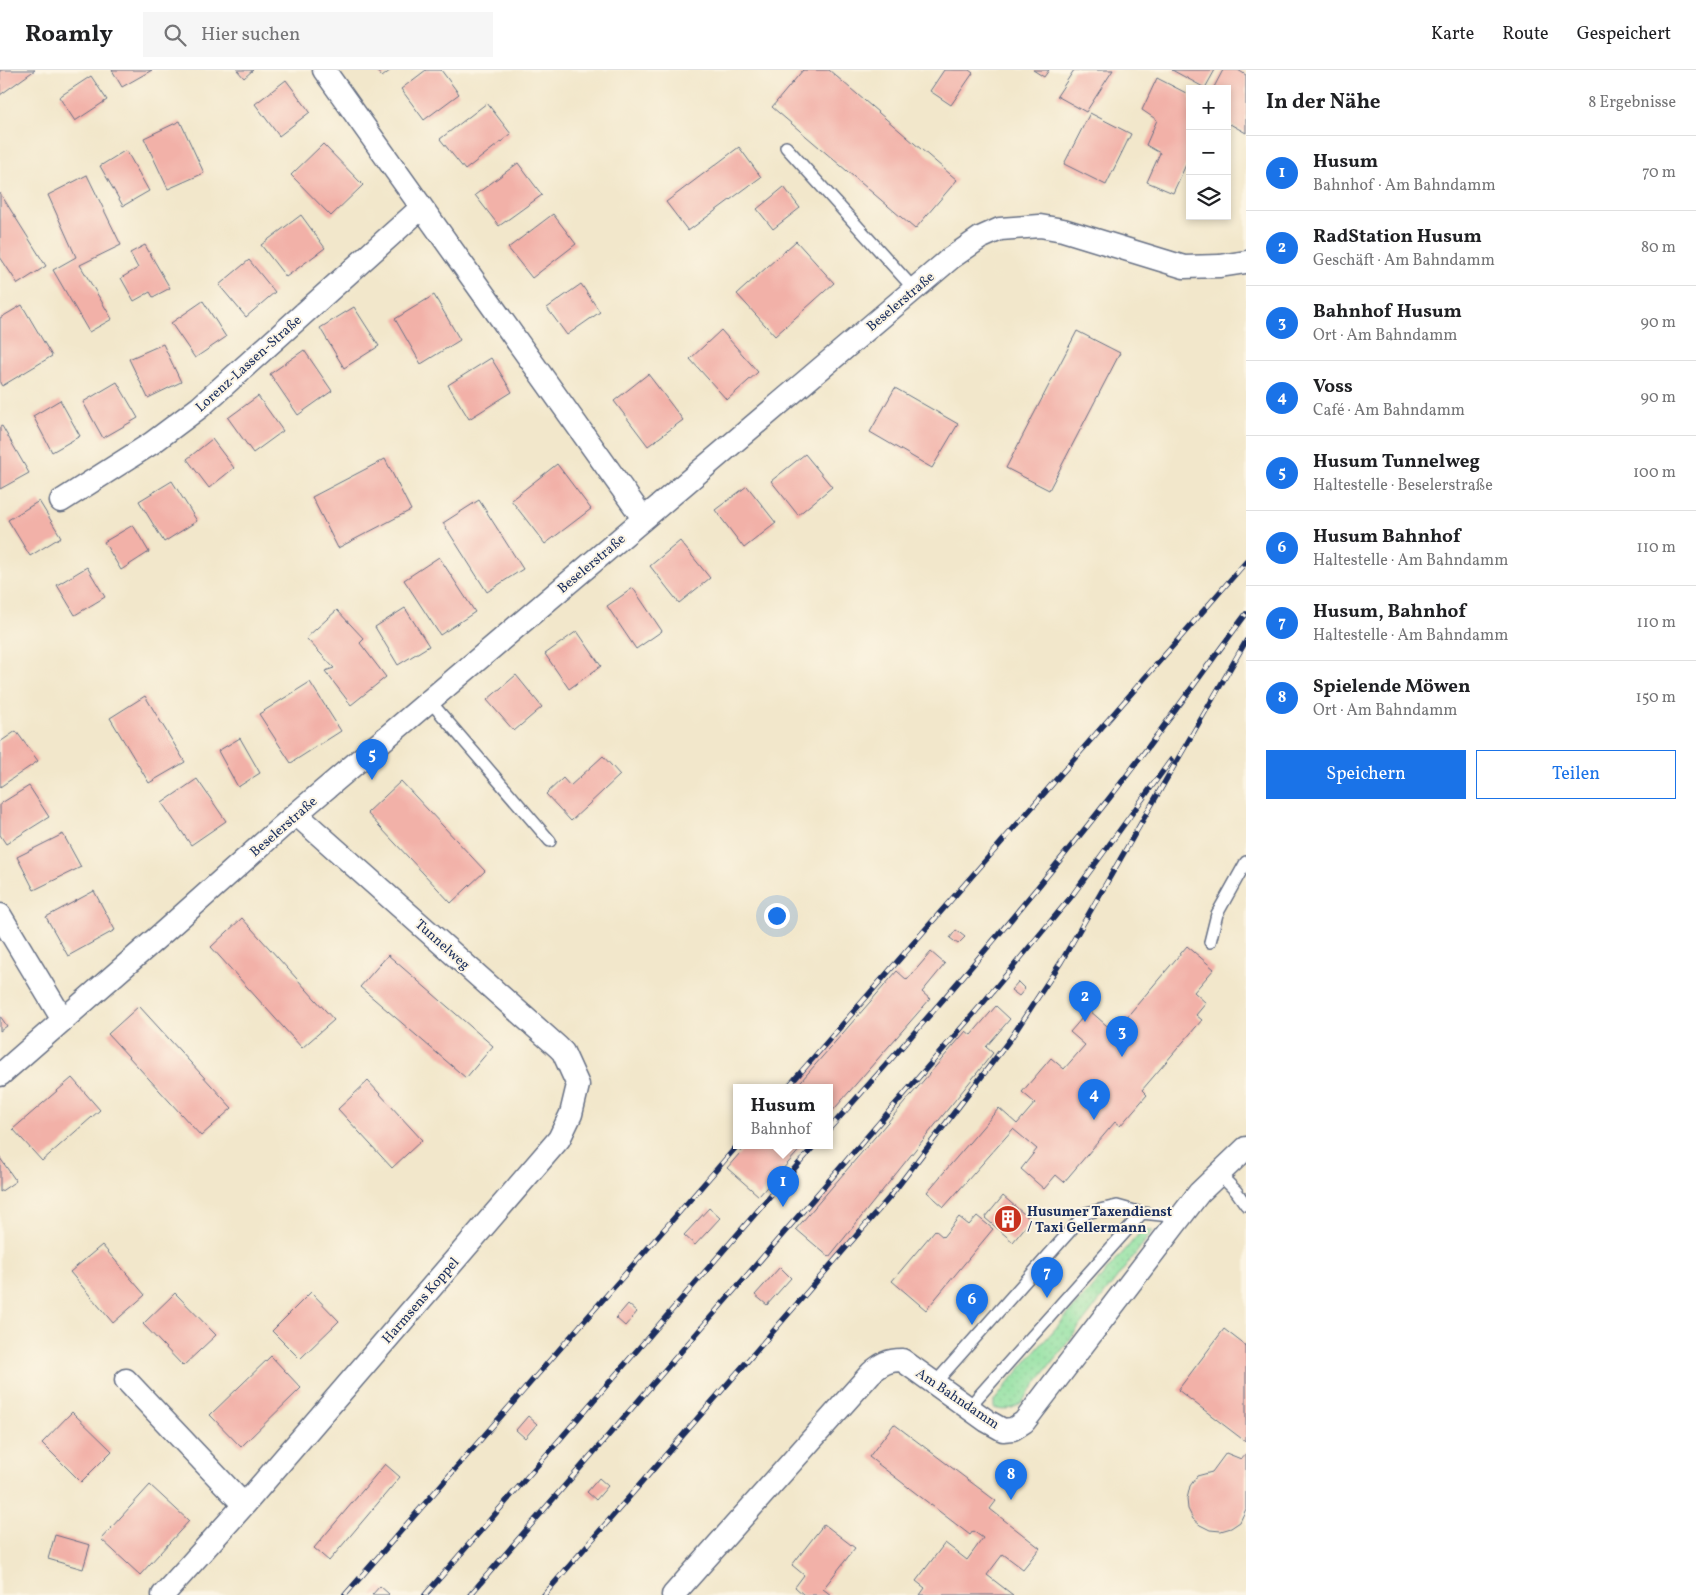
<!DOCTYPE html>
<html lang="de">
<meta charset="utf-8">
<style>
body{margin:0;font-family:Vollkorn,serif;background:#f6f6f6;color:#202124}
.controls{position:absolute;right:15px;top:15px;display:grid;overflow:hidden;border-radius:0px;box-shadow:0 2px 8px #0003}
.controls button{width:45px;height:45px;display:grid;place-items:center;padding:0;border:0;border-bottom:1px solid #e0e0e0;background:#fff;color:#202124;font:25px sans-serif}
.you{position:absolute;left:776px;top:845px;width:18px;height:18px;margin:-12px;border:4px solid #fff;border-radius:50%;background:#1a73e8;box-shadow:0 0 0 8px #1a73e833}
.badge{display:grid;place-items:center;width:32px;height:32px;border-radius:50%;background:#1a73e8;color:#fff;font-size:16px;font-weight:700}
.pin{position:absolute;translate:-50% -41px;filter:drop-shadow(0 1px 2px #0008)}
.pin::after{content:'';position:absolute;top:26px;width:18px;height:15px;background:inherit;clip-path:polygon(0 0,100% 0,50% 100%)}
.popup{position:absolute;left:733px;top:1014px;width:100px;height:65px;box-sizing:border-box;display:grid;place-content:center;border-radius:0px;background:#fff;filter:drop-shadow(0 1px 4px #0005);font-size:16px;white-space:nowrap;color:#757577}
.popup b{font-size:19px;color:#202124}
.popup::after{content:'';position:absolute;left:50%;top:100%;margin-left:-10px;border:10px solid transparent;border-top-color:#fff}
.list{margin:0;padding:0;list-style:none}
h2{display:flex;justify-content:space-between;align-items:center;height:65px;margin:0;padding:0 20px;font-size:21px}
h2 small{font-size:16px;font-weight:400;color:#757577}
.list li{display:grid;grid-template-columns:32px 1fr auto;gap:15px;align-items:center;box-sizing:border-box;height:75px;padding:0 20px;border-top:1px solid #e0e0e0}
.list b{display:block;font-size:19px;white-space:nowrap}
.list p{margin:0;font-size:16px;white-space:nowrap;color:#757577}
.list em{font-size:16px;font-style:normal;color:#757577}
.actions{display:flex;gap:10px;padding:15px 20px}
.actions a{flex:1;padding:11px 0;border:1px solid #1a73e8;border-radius:0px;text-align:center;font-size:18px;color:#1a73e8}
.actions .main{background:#1a73e8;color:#fff}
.icon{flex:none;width:28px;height:28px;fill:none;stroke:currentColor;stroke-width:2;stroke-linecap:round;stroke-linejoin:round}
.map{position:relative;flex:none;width:1246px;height:1525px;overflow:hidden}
header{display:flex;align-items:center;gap:30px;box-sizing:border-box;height:70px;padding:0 25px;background:#fff;border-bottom:1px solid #e0e0e0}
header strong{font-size:24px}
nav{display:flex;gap:28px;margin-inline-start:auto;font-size:18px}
.search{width:350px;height:45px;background:#f6f6f6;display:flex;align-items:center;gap:12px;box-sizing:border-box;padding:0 18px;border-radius:0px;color:#757577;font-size:19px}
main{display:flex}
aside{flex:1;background:#fff}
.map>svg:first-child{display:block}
</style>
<header>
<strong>Roamly</strong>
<div class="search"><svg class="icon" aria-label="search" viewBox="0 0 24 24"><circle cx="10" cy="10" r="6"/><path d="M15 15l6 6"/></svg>Hier suchen</div>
<nav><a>Karte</a><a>Route</a><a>Gespeichert</a></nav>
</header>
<main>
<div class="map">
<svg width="1246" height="1525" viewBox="0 0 1246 1525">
<defs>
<pattern id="grass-dots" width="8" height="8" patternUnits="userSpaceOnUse" patternTransform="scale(1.25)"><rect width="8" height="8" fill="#8ee0a0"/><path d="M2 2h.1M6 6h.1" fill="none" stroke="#7ac08c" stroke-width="1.8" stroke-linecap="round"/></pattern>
</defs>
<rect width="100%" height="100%" fill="#fcf5e5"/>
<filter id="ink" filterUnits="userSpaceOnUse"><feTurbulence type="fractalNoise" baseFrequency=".02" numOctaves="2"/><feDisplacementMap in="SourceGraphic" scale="10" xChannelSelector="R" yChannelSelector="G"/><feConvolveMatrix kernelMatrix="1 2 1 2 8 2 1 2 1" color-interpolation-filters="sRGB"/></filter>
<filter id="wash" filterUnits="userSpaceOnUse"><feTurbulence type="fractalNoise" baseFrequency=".0096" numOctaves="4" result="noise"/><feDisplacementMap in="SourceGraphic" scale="20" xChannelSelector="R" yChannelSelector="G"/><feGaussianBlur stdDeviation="1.12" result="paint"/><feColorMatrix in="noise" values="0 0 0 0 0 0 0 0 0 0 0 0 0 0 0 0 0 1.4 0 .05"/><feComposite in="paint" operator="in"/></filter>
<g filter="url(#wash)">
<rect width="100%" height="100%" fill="#f2e7cb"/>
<path fill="url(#grass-dots)" stroke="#54887f" d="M1146,1159L1153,1161L1022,1332C1013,1339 1005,1342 994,1338V1331C1040,1272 1094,1218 1142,1160Z"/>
<g id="blocks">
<path fill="#f2b1a8" d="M0,0H35L0,25Z
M112,0H152L122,17Z
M237,0H253L244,8Z
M376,0H391L382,7Z
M426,0H441L459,24L424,50L401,19Z
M803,0H829L957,110L915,159L772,37Z
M944,0H969L973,3L951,35L930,21Z
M1033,0H1049L1044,7Z
M1074,0H1113L1086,42L1057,26Z
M1172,0H1215L1205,18Z
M1223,0H1238L1246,5V63L1230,54L1227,59V19H1213Z
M91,6L107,30L75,51L59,27Z
M1157,8L1190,25V86L1173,123L1147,112L1160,83L1146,75L1157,50L1142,40Z
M286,10L310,42L279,66L255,34Z
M487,33L511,64L465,100L440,69Z
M1090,43L1131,64L1106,115L1064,94Z
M180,51L204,103L168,119L144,68Z
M323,74L363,115L331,146L291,105Z
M739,77L761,107L688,161L666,132Z
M126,80L149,121L123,136L100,96Z
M518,93L542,125L499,156L475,125Z
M87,105L121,175L80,195L112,249L89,262L53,200L76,187L48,125Z
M784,117L800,138L773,159L757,139Z
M0,123L46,196L18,214L0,187Z
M553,144L576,174L532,208L508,178Z
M301,145L325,178L286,207L261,175Z
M796,171L834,213L775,266L737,224Z
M145,175L170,218L153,227L150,222L134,231L121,208L138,198L130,183Z
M249,190L275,222L246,247L219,215Z
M581,214L600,242L567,265L547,238Z
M434,225L460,270L421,294L395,249Z
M203,231L226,267L195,288L171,253Z
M22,235L52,286L2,316L0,313V248Z
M354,237L379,276L344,298L320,258Z
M721,260L758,302L727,330L690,289Z
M1077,261L1120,283L1049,420L1006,398Z
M163,274L181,312L148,328L129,289Z
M304,280L332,321L298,345L270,304Z
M491,288L512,322L469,349L448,315Z
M648,304L683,350L648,376L614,331Z
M117,312L138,348L103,368L83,332Z
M895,318L958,354L932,398L870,362Z
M258,326L283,361L253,383L228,348Z
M60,330L80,366L52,382L33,346Z
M2,356L29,403L0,419V357Z
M212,369L234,398L209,418L187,389Z
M805,384L832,417L798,445L771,411Z
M385,389L411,440L338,478L312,427Z
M557,394L591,439L545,474L511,430Z
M172,411L197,451L164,472L139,431Z
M747,416L776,453L744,478L715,440Z
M479,430L523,499L487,522L443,453Z
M39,431L61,467L30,486L8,450Z
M133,455L149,482L121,500L104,472Z
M680,471L710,508L679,533L650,496Z
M439,487L475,542L440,565L404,510Z
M87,497L105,527L75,545L57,515Z
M633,518L662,561L636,579L607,536Z
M405,538L429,576L398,595L375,557Z
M337,540L364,569L360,573L386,607L351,635L325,601L334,598L306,568Z
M577,561L601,596L569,619L545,584Z
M516,605L542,637L514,661L487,630Z
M310,612L341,661L291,693L259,644Z
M145,626L185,692L149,713L110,648Z
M16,661L38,691L0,717V672Z
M240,668L260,703L238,717L218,681Z
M603,686L620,705L571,751L546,724L563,708L570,716Z
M197,709L226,751L191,775L162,733Z
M401,711L485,801L451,833L367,743Z
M29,716L49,747L6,774L0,765V734Z
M63,764L81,797L34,820L17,787Z
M94,821L115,860L68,886L46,847Z
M242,848L334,950L302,978L211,877Z
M956,860L965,867L958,874L950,868Z
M1187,876L1214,899L1194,922L1206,933L1196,945L1202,950L1142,1020L1147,1025L1134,1040L1120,1056L1115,1052L1064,1112L1056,1105L1044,1119L1021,1099L1037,1079L1013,1059L944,1137L927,1122L999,1038L1017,1054L1035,1033L1022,1022L1051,988L1064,999L1085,975L1070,962L1089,940L1114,962Z
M931,882L945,894L922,922L930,929L829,1045V1018H795L897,901L907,910Z
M388,885L493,976L466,1008L360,917Z
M1018,912L1025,919L1019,926L1011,920Z
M139,936L232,1038L201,1066L108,964Z
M996,936L1010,949L986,977L993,983L829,1187L796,1159L966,961L971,965Z
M0,946L7,956L0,961Z
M72,1008L100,1040L42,1091L13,1059Z
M368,1011L422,1070L392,1098L338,1039Z
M746,1076H803L759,1126L727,1098Z
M0,1088L16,1111L0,1122Z
M1003,1126L1031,1150L1013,1172L985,1148Z
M709,1138L720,1148L695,1175L684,1165Z
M977,1146L993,1159L926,1240L892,1211L935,1160L943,1167L959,1147L969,1155Z
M102,1175L145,1225L113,1253L70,1202Z
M780,1197L791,1208L767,1235L755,1225Z
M311,1222L339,1251L300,1289L272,1261Z
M175,1223L216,1265L183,1296L143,1254Z
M628,1234L637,1242L625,1256L616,1248Z
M1224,1259L1246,1276V1372L1178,1320Z
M271,1286L301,1318L241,1377L210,1345Z
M72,1342L112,1381L81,1412L42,1373Z
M528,1346L537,1354L525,1368L516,1360Z
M894,1354L996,1431L990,1439L1040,1478L1023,1499L1003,1484L987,1505L1013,1525H920L925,1518L916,1511L945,1473L967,1490L983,1468L973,1461L970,1465L869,1387Z
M1226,1383L1241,1389L1246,1383V1439L1240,1452L1231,1458L1221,1461L1210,1460L1200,1455L1193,1449L1188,1439L1187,1429L1190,1416L1197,1406L1212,1402Z
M385,1394L400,1407L329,1491L314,1478Z
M599,1408L608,1416L596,1430L587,1422Z
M150,1415L189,1451L140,1505L101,1469Z
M824,1454L855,1478L823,1519L831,1525H804L795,1517L804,1505L792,1495Z
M55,1465L90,1475L83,1499L48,1489Z
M380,1516L389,1524L388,1525H372Z"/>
</g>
</g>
<g filter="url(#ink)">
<use href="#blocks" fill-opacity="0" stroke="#666f84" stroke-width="1"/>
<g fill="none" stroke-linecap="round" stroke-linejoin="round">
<defs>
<path id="lane" d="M786,77L914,219
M429,630L550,771
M1210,872L1217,844L1246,792
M1219,1104L1236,1121L1246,1135
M935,1313L1086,1143L1117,1136L1142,1143L1180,1147
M969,1337L1142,1143"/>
<path id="street" d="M324,0L643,448
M61,431L152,373L200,337L421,138
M0,845L63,950
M0,1005L166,860L296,744L951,188L980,168L1000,159L1040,156L1063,160L1184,197L1220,196L1246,192
M126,1310L244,1435
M163,1525L244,1435L559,1069L571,1044L578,1015L563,982L558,977L296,744
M673,1525L871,1303C881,1294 888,1290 902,1290L987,1351L1003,1360L1013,1359L1024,1352L1199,1123L1246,1078"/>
</defs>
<use href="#lane" stroke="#666f84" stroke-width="14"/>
<use href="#street" stroke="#666f84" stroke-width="25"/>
<use href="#lane" stroke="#fff" stroke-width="11"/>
<use href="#street" stroke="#fff" stroke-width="22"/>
<defs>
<path id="rail" d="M787,1018L1246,492
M829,1059C926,951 1021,841 1111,726C1157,667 1201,604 1246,544
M345,1525L737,1076
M425,1525L814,1076
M470,1525L983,933L1071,827L1171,690
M544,1525L889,1128L1011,968L1061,892L1246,571"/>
</defs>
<use href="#rail" stroke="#1b2f5e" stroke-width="5.5"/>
<use href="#rail" stroke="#fcf5e5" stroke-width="4" stroke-dasharray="11" stroke-linecap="butt"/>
</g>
</g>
<defs>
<symbol id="building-disc" viewBox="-11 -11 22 22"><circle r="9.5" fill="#c8321e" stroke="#fcf5e5"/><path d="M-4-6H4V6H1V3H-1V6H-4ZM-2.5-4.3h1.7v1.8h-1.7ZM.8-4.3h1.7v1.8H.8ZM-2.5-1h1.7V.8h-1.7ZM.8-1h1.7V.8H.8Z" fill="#fff"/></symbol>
</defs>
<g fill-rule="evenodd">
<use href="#building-disc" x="992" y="1133" width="32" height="32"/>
</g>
<g text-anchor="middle" stroke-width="4" stroke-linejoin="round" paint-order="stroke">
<g font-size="14" fill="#1b2f5e" stroke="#fcf5e5">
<text transform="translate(900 231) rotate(-40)" y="5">Beselerstraße</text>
<text transform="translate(248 293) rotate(-42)" y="5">Lorenz-Lassen-Straße</text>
<text transform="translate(591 493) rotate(-40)" y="5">Beselerstraße</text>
<text transform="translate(283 756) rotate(-41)" y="5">Beselerstraße</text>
<text transform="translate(443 874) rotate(42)" y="5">Tunnelweg</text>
<text transform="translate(420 1230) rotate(-49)" y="5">Harmsens Koppel</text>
<text transform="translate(958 1328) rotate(34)" y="5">Am Bahndamm</text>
</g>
<g font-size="14" font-weight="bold" fill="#1b2f5e" stroke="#fcf5e5" text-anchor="start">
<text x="1027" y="1146">Husumer Taxendienst<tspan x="1027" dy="16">/ Taxi Gellermann</tspan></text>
</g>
</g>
</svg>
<div class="controls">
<button>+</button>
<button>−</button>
<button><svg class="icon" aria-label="layers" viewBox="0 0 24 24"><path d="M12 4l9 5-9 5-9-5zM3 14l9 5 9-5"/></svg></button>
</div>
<div class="you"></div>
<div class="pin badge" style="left:783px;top:1137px">1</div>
<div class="popup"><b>Husum</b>Bahnhof</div>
<div class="pin badge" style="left:1085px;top:952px">2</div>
<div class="pin badge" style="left:1122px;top:987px">3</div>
<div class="pin badge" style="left:1094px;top:1050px">4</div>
<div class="pin badge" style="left:372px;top:710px">5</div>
<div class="pin badge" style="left:972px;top:1255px">6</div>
<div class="pin badge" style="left:1047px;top:1228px">7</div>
<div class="pin badge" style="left:1011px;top:1430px">8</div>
</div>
<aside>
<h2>In der Nähe<small>8 Ergebnisse</small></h2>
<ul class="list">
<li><span class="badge">1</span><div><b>Husum</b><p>Bahnhof · Am Bahndamm</p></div><em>70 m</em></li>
<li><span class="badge">2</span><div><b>RadStation Husum</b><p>Geschäft · Am Bahndamm</p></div><em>80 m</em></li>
<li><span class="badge">3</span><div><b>Bahnhof Husum</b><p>Ort · Am Bahndamm</p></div><em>90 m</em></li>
<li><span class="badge">4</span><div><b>Voss</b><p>Café · Am Bahndamm</p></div><em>90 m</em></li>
<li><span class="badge">5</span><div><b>Husum Tunnelweg</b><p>Haltestelle · Beselerstraße</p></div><em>100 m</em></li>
<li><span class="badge">6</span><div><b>Husum Bahnhof</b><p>Haltestelle · Am Bahndamm</p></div><em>110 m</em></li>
<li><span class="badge">7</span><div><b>Husum, Bahnhof</b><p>Haltestelle · Am Bahndamm</p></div><em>110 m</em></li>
<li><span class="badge">8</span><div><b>Spielende Möwen</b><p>Ort · Am Bahndamm</p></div><em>150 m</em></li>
</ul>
<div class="actions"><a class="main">Speichern</a><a>Teilen</a></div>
</aside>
</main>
